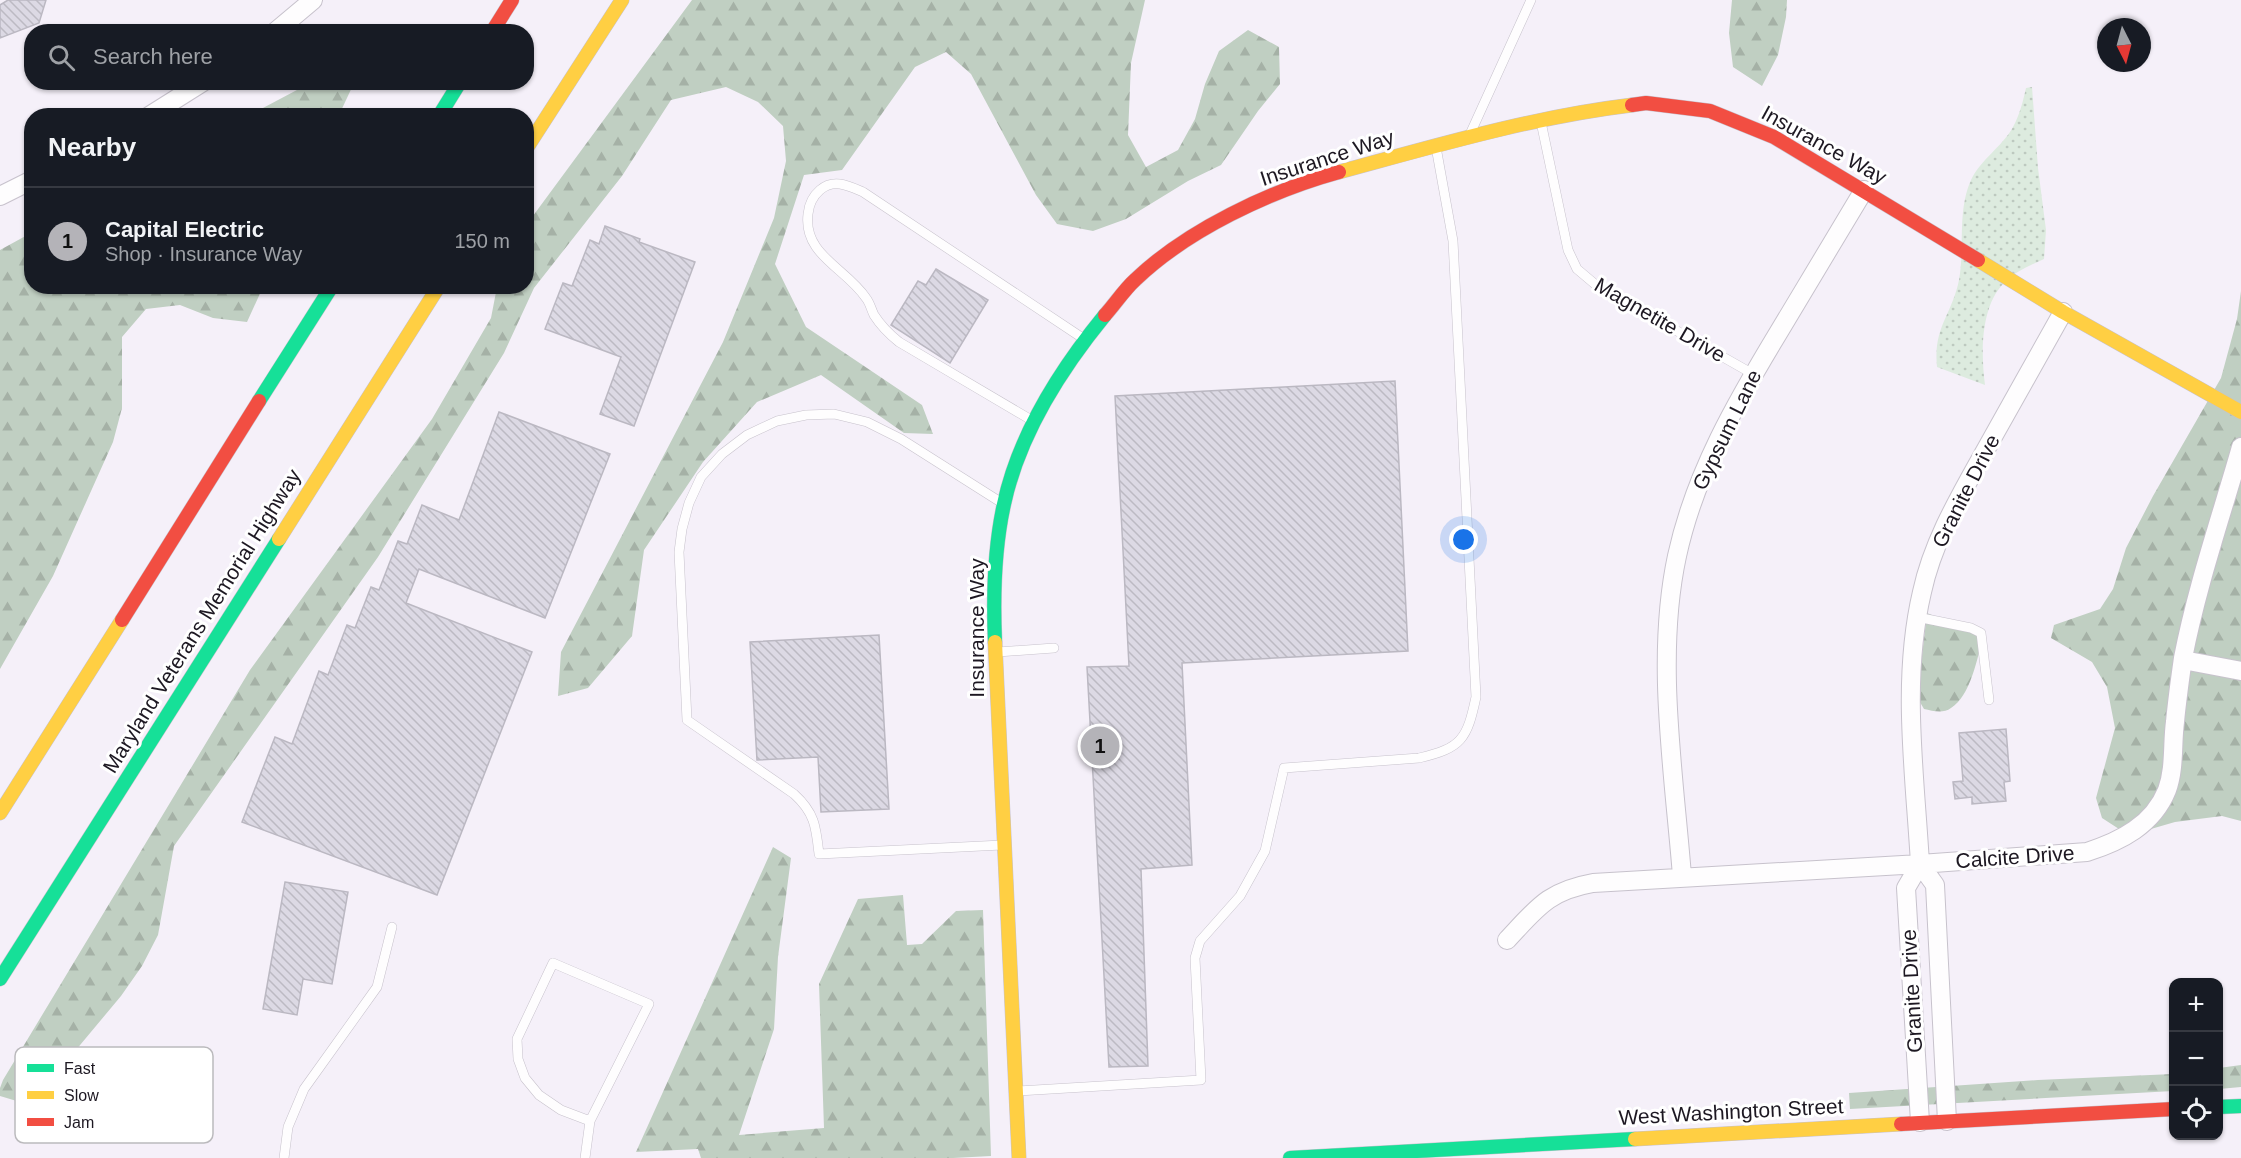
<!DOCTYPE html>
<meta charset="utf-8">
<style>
body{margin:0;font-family:Arial,sans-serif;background:#242831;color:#f1f3f6}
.controls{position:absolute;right:18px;bottom:18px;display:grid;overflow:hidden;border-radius:12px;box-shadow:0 2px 4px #0004}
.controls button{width:54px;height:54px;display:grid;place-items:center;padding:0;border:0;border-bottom:2px solid #363941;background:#171b24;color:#f1f3f6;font:30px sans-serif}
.compass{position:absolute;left:2097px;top:18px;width:54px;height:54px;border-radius:50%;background:#171b24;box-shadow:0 2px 4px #0004;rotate:174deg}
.you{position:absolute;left:1464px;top:540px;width:21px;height:21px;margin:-15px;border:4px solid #fff;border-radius:50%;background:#1a73e8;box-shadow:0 0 0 9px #1a73e833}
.badge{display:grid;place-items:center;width:39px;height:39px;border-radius:50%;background:#b4b3b8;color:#111;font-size:20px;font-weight:700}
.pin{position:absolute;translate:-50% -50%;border:3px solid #fff;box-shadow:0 2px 6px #0006}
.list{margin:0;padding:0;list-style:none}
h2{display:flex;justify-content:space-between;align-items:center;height:78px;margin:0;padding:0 24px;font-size:26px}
h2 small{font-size:20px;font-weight:400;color:#9ea1a6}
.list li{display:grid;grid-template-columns:39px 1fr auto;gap:18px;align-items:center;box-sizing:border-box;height:108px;padding:0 24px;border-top:2px solid #363941}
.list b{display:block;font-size:22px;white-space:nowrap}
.list p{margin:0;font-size:20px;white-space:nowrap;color:#9ea1a6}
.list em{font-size:20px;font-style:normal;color:#9ea1a6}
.icon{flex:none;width:33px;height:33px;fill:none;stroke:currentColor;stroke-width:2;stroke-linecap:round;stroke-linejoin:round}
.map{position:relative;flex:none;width:2241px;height:1158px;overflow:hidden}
.search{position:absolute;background:#171b24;box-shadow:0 2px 4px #0004;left:24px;top:24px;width:510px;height:66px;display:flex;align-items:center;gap:15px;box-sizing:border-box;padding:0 21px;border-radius:24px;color:#9ea1a6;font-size:22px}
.panel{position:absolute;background:#171b24;box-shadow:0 2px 4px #0004;left:24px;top:108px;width:510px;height:186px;border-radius:24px}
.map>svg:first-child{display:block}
</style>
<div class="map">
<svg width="2241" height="1158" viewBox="0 0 2241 1158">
<defs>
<pattern id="grass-dots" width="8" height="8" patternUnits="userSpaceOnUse" patternTransform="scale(1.5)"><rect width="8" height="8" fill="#ddebdf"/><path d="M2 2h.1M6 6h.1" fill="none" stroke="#bdc9bf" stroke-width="1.8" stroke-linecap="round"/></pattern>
<pattern id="forest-firs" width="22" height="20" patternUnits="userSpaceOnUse" patternTransform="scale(1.5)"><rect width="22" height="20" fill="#c0cfc2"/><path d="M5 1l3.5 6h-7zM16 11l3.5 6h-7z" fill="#a5b1a6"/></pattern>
<pattern id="building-back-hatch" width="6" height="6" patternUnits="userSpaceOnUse" patternTransform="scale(1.5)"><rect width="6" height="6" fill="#dcd9e4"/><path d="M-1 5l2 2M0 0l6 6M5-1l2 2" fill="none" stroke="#bcbac3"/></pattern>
</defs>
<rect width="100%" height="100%" fill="#f5f0f9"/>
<path fill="url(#grass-dots)" d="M2032,87L2038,168L2046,230L2044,259C2031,265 2014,272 2004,283C1980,307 1981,354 1985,385L1937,367C1933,327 1952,315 1959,280C1965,247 1957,211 1971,180C1981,159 2002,147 2013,127C2020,114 2023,101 2026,88Z"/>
<path fill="url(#forest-firs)" d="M692,0H1145L1131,63L1128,135L1146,167L1178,150L1195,119L1205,84L1219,51L1248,30L1279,47L1280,84L1258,111L1221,165L1188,181L1126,219L1093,231L1057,224L1036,195L971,74L946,52L915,67L842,170L804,175L775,264L806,327L922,405L933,434L904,433L821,375L757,402L703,462L644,550L632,636L588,688L558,696L561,652L723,342L774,218L786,161L783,126L758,102L726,87L671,100L622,176L534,288L504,353L378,557L174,846L158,935L142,966L121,996L30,1105L0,1096V1088L3,1080L250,670L432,419L491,318L497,287L526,286L527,224Z
M1732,0H1787L1786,17L1778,55L1762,86L1733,67L1729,33Z
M312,82L354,83L339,115H250Z
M31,233L32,286L263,287L247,322L213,318L180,305L146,309L122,337V408L113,442L53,576L0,669V250Z
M2241,291V821L2222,816L2175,822L2144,831L2119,829L2102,818L2096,798L2115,728L2107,687L2092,662L2051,638L2054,625L2100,609L2113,589L2126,548L2153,496L2221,378L2237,319Z
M1927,613L1983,636C1978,657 1970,697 1951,708C1943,714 1933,711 1924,709L1917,697Z
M773,847L791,858L778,957L774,1029L739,1135L824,1128L819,984L858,899L903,895L907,945L922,944L956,911L983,910L991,1156L953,1158H701L698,1149L636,1152Z
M2241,1065V1087L2219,1089V1068Z
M2173,1074V1091L1850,1109L1849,1093L2038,1080Z"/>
<path fill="url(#building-back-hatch)" stroke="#bbb8c2" stroke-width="1.5" d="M8,0H46L39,23L0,38V5Z
M605,226L640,239L639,242L695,262L634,426L600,414L621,357L545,329L563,283L572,286L590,240L599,244Z
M936,269L988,300L950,363L891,325L918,281L926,285Z
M1395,381L1408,651L1182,663L1192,865L1141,869L1148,1066L1109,1067L1087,667L1129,666L1115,396Z
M499,412L610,454L545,618L419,569L406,603L532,652L437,895L242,822L275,737L292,744L319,671L328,675L347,625L355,628L371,587L379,590L398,541L407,544L422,505L459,520Z
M879,635L889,809L821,812L818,757L757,760L750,642Z
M2006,729L2010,781L2004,782L2006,801L1972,804V797L1955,799L1953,782L1963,781L1959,733Z
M285,882L348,892L332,984L303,979L297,1015L263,1009Z"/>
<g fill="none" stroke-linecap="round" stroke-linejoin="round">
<defs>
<path id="lane" d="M1541,122L1568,250L1577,269L1596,285L1753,374
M1471,132L1531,0
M1033,421L899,342C889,334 881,326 874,315C871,309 870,303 866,298C846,268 803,255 808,214C809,204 813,196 820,190C834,178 849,186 863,192L1084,339
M1002,503L901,439L867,422L834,414L806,415L777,421L747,435L722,454L701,477L689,503L682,529L679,552L687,720L794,794C815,813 816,827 819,854L1002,845
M1917,617L1971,628L1981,633L1989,700
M998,652L1054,648
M1018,1091L1201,1080L1195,958L1200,941L1240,896L1265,851L1284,768L1419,758C1462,748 1467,739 1476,697L1453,241L1436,147
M284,1158L288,1127L304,1089L377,987L392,927
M585,1158L590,1121L649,1004L553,963L517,1039L518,1059L525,1078L539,1095L561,1110L590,1121"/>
<path id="street" d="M275,32L313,0
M149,116L203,82
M0,196L32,180
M2183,660L2241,671
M1920,864L1906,888L1920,1122
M1682,876C1674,773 1655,658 1677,556C1695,473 1737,401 1780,330C1808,283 1836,236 1864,190
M1507,940C1537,908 1548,891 1593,883L1920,864L2087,852C2121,841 2153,825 2167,790C2175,768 2172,744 2175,722C2177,701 2180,679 2183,658C2197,586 2221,517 2241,447
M1947,1121L1935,885L1920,864C1915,774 1901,681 1922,592C1933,541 1960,496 1985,451C2011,405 2037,358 2063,312"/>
<path id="fast" d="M439,116L460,82
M259,401L332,286
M995,642C993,596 994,549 1004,504C1019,434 1060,370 1105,315
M0,979L279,539
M2218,1107L2241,1106
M1290,1158L1635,1139"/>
<path id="slow" d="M526,149L622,0
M1339,172C1435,146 1532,117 1632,105
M1978,260L2063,312L2241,412
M279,539L439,286
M995,642L1019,1158
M0,813L122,620
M1635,1139L1901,1124"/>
<path id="jam" d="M492,32L512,0
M1632,105L1646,103L1710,111L1774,137L1978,260
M1105,315C1115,304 1124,290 1135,280C1187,230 1270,191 1339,172
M122,620L259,401
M1901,1124L2174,1109"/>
</defs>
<use href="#lane" stroke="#c7c2cc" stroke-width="10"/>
<use href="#street" stroke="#c7c2cc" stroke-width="20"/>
<use href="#fast" stroke="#c7c2cc" stroke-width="15"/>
<use href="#slow" stroke="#c7c2cc" stroke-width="15"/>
<use href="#jam" stroke="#c7c2cc" stroke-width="15"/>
<use href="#lane" stroke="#fefdfe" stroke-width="9"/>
<use href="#street" stroke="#fefdfe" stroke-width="18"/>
<use href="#fast" stroke="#16e098" stroke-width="14"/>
<use href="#slow" stroke="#ffcf43" stroke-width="14"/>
<use href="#jam" stroke="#f24e42" stroke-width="14"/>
</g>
<g text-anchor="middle" stroke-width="6" stroke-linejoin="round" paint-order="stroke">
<g font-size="21" fill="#1d1822" stroke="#fff">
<text transform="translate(1824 145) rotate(29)" y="7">Insurance Way</text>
<text transform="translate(1327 158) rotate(-18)" y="7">Insurance Way</text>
<text transform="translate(1660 320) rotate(30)" y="7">Magnetite Drive</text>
<text transform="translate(1727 430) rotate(-64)" y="7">Gypsum Lane</text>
<text transform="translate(1966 491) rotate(-63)" y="7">Granite Drive</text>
<text transform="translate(202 621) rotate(-58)" y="7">Maryland Veterans Memorial Highway</text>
<text transform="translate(977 628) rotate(-90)" y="7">Insurance Way</text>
<text transform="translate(2015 857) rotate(-4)" y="7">Calcite Drive</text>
<text transform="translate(1912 991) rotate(-93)" y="7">Granite Drive</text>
<text transform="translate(1731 1112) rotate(-3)" y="7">West Washington Street</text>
</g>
</g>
<rect x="15" y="1047" width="198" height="96" rx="9" fill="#fff" stroke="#bbbabd" stroke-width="1.5"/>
<rect x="27" y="1064" width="27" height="8" fill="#16e098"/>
<rect x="27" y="1091" width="27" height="8" fill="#ffcf43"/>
<rect x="27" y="1118" width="27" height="8" fill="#f24e42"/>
<g font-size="16" fill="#1d1822">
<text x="64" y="1074">Fast</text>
<text x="64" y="1101">Slow</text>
<text x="64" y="1128">Jam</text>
</g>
</svg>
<div class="controls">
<button>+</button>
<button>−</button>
<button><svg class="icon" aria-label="locate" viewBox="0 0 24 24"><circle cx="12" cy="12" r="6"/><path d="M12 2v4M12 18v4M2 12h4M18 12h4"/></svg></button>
</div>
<svg class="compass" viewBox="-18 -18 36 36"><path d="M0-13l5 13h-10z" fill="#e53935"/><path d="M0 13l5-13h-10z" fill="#9ea1a6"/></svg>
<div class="you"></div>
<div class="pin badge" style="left:1100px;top:746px">1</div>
<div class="search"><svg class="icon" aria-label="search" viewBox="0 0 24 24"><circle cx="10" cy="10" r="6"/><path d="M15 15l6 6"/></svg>Search here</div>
<section class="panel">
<h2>Nearby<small></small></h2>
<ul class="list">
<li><span class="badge">1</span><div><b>Capital Electric</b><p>Shop · Insurance Way</p></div><em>150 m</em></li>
</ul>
</section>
</div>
